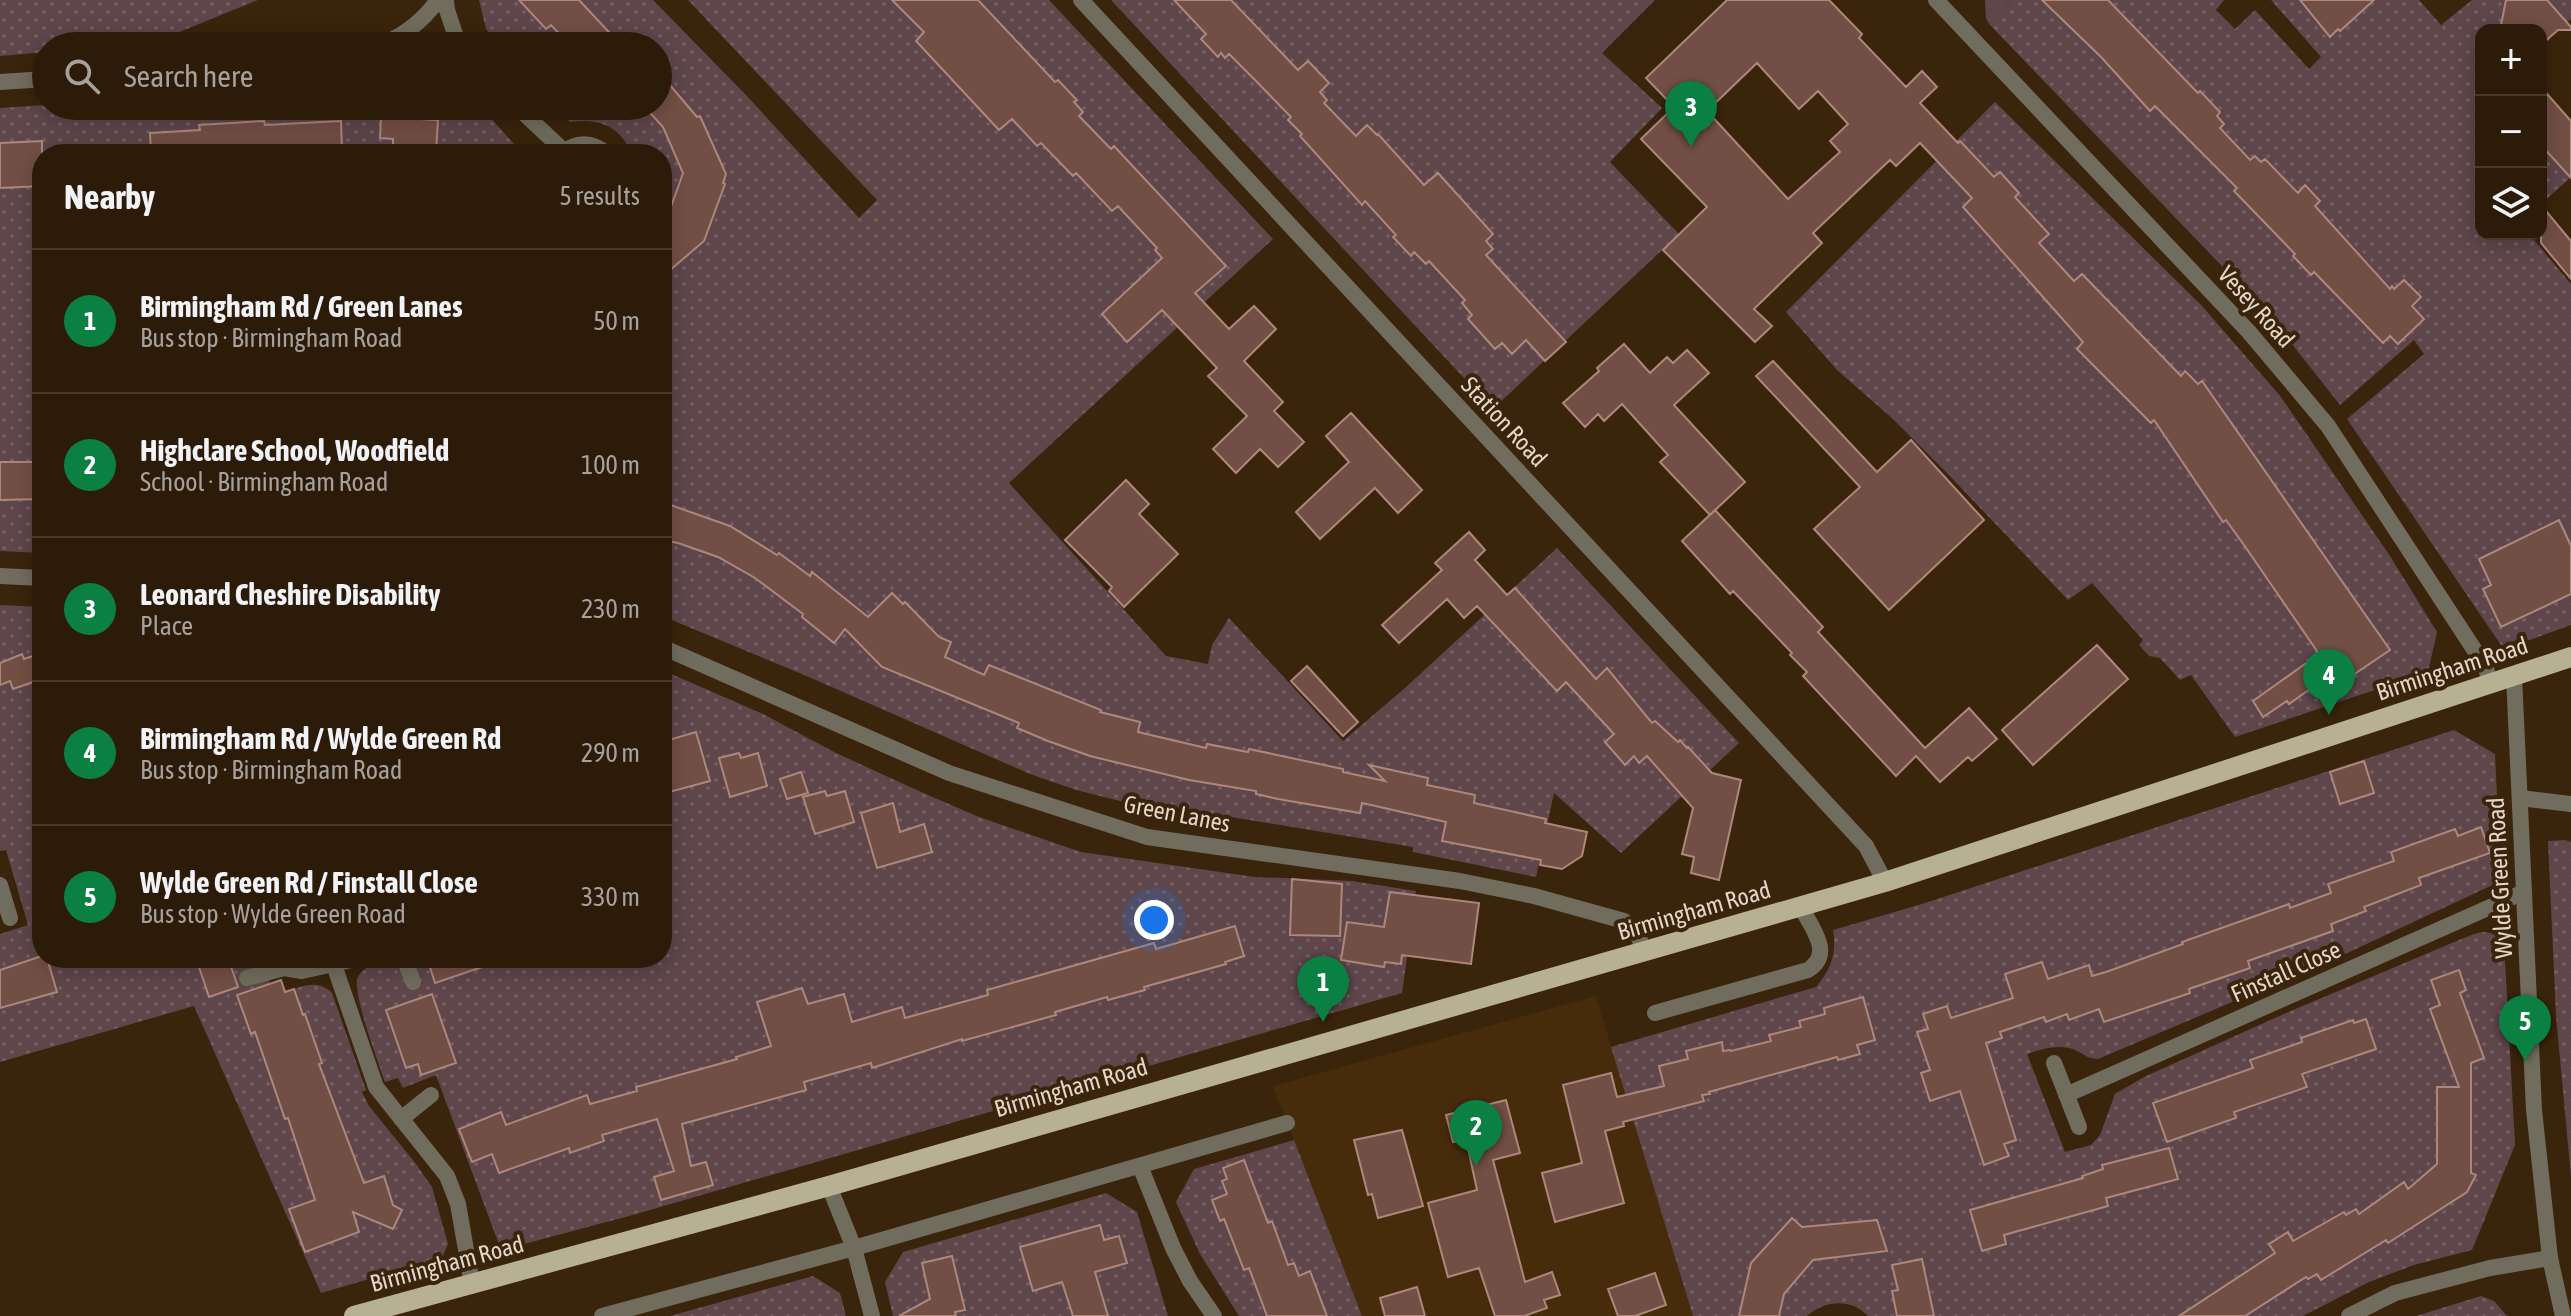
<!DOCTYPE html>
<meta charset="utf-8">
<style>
body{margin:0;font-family:"Asap Condensed",sans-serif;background:#342412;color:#f1f3f6}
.controls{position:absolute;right:24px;top:24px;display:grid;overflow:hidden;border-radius:16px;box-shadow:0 4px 20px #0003}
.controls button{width:72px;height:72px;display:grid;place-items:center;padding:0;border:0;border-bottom:2px solid #483929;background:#2c1b08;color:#f1f3f6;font:40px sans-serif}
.you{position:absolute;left:1154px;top:920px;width:28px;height:28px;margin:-20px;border:6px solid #fff;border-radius:50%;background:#1a73e8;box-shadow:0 0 0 12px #1a73e833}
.badge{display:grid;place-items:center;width:52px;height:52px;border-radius:50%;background:#0b8043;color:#fff;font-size:26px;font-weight:700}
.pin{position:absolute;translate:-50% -66px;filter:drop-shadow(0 2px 4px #0008)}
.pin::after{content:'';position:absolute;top:42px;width:28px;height:24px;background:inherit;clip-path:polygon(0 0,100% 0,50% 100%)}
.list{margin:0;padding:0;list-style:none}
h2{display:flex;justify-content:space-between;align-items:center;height:104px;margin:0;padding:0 32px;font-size:34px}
h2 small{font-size:26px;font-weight:400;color:#a6a19c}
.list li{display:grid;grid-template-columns:52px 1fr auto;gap:24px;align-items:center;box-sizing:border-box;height:144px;padding:0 32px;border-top:2px solid #483929}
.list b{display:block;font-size:30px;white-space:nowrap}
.list p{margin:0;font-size:26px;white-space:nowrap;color:#a6a19c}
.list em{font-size:26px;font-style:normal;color:#a6a19c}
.icon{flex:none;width:44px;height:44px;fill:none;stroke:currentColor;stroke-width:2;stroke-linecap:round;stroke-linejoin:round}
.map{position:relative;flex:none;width:2571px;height:1316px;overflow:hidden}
.search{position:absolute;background:#2c1b08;box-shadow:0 4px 20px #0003;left:32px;top:32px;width:640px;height:88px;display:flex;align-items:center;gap:20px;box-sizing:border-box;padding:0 28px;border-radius:44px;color:#a6a19c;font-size:30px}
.panel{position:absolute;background:#2c1b08;box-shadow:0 4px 20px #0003;left:32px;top:144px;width:640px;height:824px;border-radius:32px}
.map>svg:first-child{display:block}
</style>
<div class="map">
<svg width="2571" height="1316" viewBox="0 0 2571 1316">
<defs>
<pattern id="grass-tufts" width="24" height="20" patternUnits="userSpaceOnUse" patternTransform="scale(2)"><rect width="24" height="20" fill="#5e464b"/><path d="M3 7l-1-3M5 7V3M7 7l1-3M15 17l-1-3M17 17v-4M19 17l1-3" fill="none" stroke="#756063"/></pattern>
<pattern id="garden-dots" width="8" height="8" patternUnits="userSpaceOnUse" patternTransform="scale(2)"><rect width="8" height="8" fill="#5e464b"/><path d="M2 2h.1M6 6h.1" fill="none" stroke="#756063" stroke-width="1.8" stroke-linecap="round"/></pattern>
</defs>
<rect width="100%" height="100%" fill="#3a240b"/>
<path fill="#472c0c" d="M1596,996L1693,1316H1362L1273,1086Z"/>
<path fill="url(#grass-tufts)" d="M1985,0H2010L2006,8L1989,24L1986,18Z"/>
<path fill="url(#garden-dots)" d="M0,0H258L145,46H46V52L0,56Z
M479,0H653L746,95L859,218L877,200L688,0H1049L1273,239L1009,483L1166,656L1208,664L1212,645L1229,618L1343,741L1405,688L1557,548L1739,743L1621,853L1554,793L1536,877L1413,852V847L1177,808L1124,802L1076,790L1030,774L802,674L662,616V154H632C620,126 599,118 570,122L554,106H658V46H499L486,29Z
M1111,0H1655L1602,53L1662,108L1610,162L1679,234L1493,409Z
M2010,0H2224L2216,10L2235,29L2255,10L2309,69L2321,57L2271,0H2419L2441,25L2472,0H2534L2500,30H2481V234H2529L2571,284V625L2508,648H2503L2347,419L2424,354L2414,340L2340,405L2269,315L1989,24L2006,8Z
M2547,0H2571V19L2567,22Z
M1995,102L2202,306L2281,397L2390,556L2437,632L2428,672L2235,737L2191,675L2180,680L2160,658L2149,656L2139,645L2143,640L2092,583L2068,600L1945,471L1893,419L1837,370L1786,312Z
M46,105L480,106L523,154H42V553L0,551V108Z
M2541,145L2570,178L2541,204Z
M0,605L42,607V958H311L297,962L261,961L270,983L281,980L286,992C303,986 317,979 332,993L366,1090L362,1092L369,1106L416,1164L432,1187L448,1244L442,1258L321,1293L194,1006L0,1062V934L28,925L6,850L0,851Z
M662,670L763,714L836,753L921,792L979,817L1081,852L1255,877L1352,881L1416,891L1402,993L629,1216L501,1250L436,1075L403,1088L398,1078L385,1082C379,1064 351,991 358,977C363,967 375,964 383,958H662Z
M2454,730L2495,754L2501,881L2343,955L2098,1059C2087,1059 2083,1053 2073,1049C2057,1044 2042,1049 2027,1054L2065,1152L2091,1145L2100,1135L2115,1094L2144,1077L2286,1013L2459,940C2480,932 2486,926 2504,942L2515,1145L2472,1250L2414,1265L2369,1282L2303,1316H1868C1851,1298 1825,1300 1807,1316H1693L1611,1047L1816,987C1831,969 1837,953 1833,930L1922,904Z
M2565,840L2571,842V1177L2556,1016L2548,841Z
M1294,1140L1362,1316H1239L1200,1254L1176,1202L1194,1169Z
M1106,1193L1137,1212L1168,1316H893L885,1282L903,1252Z
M813,1276L840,1293L846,1316H670Z
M2481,1296L2494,1301L2507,1316H2416Z"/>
<path fill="#724f45" stroke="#ad877c" stroke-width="2" fill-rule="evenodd" d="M519,0H579L622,46H571L551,25L546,29Z
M892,0H978L1055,82L1058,80L1077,100L1074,102L1083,112L1079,116L1111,149L1114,146L1226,266L1195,293L1229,329L1254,306L1276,329L1244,361L1283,402L1274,411L1304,442L1278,467L1260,449L1236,473L1213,449L1247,416L1208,376L1217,368L1162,310L1127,342L1102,314L1162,258L1155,250L1157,248L1118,206L1112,211L1076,173L1073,176L1041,143L1037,146L1012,119L999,130L916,41L924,32Z
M1174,0H1231L1298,70L1308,61L1329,83L1320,92L1327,100L1324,103L1356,136L1367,125L1377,135L1378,134L1424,185L1438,173L1493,234L1486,241L1493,249L1486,255L1566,342L1545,361L1526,340L1512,354L1502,343L1495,349L1468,319L1472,315L1462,303L1465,300L1429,261L1426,264L1414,252L1411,256L1393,237L1396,235L1365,201L1362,205L1300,136L1302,134L1288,120L1291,117L1253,78L1229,54L1225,58L1221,53L1218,57L1201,39L1206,34Z
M1727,0H1829L1862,34L1859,38L1906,87L1922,71L1937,87L1920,103L1958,143L1960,141L1994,177L2000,172L2019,193L2015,197L2049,234L2039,243L2074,281L2082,274L2181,376L2185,371L2198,384L2202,381L2390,650L2353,675L2345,663L2309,687L2310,689L2289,704L2287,701L2263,717L2253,701L2319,654L2244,545L2226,520L2223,522L2154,420L2151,423L2077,349L2083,342L1963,207L1972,198L1920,143L1896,166L1890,160L1813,233L1822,243L1754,309L1772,326L1755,342L1663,250L1707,207L1641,139L1674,107L1646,78ZM1757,63L1799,109L1818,91L1848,124L1830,141L1840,152L1788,199L1707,111Z
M2042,0H2108L2198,93L2200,91L2220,112L2217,116L2224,124L2220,128L2250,160L2255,156L2261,162L2265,159L2298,193L2305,185L2320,201L2315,206L2390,289L2392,286L2394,289L2404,280L2421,297L2412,306L2424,319L2398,344L2390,336L2383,343L2314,272L2311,275L2293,256L2295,254L2234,191L2237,188L2155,106L2150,111L2101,57Z
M2300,0H2374L2340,31L2338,29L2330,37Z
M2506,0H2547L2571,27V30H2558L2541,45V30H2500Z
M658,71L697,117L700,116L726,174L723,183L725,184L704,241L662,277V224L666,221L683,173L663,127L644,106H658Z
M2541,87L2571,121V178L2541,145Z
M381,117L438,120L436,152L393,149V139L380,138Z
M264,121L265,125L341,121L342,150H336V154H151L150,133L200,130L199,125Z
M42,141V186L0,188V143Z
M2541,205L2571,241V279L2541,243Z
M1624,344L1650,373L1667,357L1673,363L1687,350L1709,373L1674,405L1745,482L1710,515L1660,462L1668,455L1622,404L1604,421L1598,414L1585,427L1563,403L1599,371L1597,368Z
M1773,361L1877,472L1911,440L1984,520L1889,610L1814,529L1860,487L1756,376Z
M1351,413L1422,490L1398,513L1375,488L1320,539L1296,512L1349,462L1326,436Z
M0,462H42V499L0,500Z
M1126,480L1149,504L1139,514L1178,554L1124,607L1109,591L1112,587L1065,540Z
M662,502L730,526L777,555L779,553L810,576L812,572L868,617L892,593L903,604L905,602L939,637L951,642L945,657L984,675L989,665L1101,710L1100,712L1140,722L1138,732L1206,748L1207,744L1248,752L1249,749L1343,769V772L1385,781L1369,765L1428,778L1427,785L1475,795L1474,803L1546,819L1545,823L1587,832L1582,856L1562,869L1540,865L1541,860L1442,841L1446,822L1362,803L1360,813L1278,799L1256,794V791L1189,780L1090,756L1048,741L1017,728L1019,723L882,667L845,629L834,643L802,617L803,614L755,578L718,557L678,543L662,540Z
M1715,510L1823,627L1818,632L1925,748L1969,708L1997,739L1972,761L1968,757L1940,782L1916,756L1896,776L1803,676L1807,672L1790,655L1792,653L1733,591L1730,594L1682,541Z
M2559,520L2571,546V594L2501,627L2483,589L2491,585L2479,559Z
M1469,532L1485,550L1475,560L1507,595L1515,588L1596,679L1607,668L1652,723L1655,721L1678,742L1680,740L1687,748L1688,747L1712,773L1741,780L1719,880L1691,873L1694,857L1682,854L1693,808L1647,756L1639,763L1634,756L1625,765L1605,742L1614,734L1566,682L1557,691L1477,606L1464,618L1447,599L1399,643L1382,625L1442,570L1435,563Z
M2097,645L2128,679L2033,765L2002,730Z
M42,653V679L13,689L10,681L0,685V663L22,654L24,659Z
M1307,666L1358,722L1343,736L1291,681Z
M696,732L710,781L662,794V742Z
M739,753L741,758L758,753L767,786L730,797L719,758Z
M2364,761L2374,793L2340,804L2330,772Z
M801,772L808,793L787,799L780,779Z
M825,791L827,796L845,791L854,822L815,834L803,797Z
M893,803L900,832L924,824L932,852L877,868L861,813Z
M2481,827L2490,853L2419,878L2421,885L2364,907L2366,911L2331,924L2333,931L2248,961L2250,968L2189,989L2190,993L2104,1022L2099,1009L2069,1020L2067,1014L2046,1022L2044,1017L2000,1032L2002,1038L1986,1043L2016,1140L2004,1144L2009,1156L1984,1165L1960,1091L1930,1101L1921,1073L1930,1070L1917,1032L1928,1029L1923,1014L1947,1006L1951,1018L2013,998L2005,974L2042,962L2048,979L2089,965L2092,976L2106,972L2183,944L2182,942L2289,904L2290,908L2331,893L2328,884L2394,861L2391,852L2455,829L2458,836Z
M1292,879L1342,884L1340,936L1290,935Z
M1390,892L1479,903L1471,964L1402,955L1401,964L1385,962L1384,967L1341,960L1347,922L1384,927Z
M1235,926L1244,956L1225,962L1226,964L1144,987L1145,990L1108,1000L1107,997L1055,1012L1056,1015L1020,1025L962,1041V1039L872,1068L871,1063L804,1082L806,1090L682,1124L691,1166L706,1162L713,1185L661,1200L654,1177L674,1171L657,1119L602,1135L604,1141L570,1153L569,1148L499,1173L492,1154L472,1162L459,1129L501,1112L506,1125L587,1095L590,1104L637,1091L636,1087L737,1059L736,1057L771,1046L757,1002L802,988L808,1004L844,994L852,1022L902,1007L905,1018L988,995L987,990L1154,943L1156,949Z
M42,956V958H47L57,992L0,1008V970Z
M196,958H228L238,987L209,997Z
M427,958H496L497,962L435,983Z
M2459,970L2466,990L2460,993L2484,1058L2471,1063V1173L2476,1175L2467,1192L2388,1243L2386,1240L2321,1280L2317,1274L2308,1279L2306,1277L2245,1316H2179L2275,1253L2269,1244L2288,1232L2293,1241L2344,1212L2346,1215L2356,1209L2359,1214L2404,1182L2408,1189L2437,1164V1087H2459L2430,1009L2440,1005L2431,980Z
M281,980L285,992L294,989L303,1015L305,1014L322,1063L319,1064L364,1183L384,1176L393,1205L402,1210L393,1229L353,1212L359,1232L305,1252L289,1209L315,1200L288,1118L285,1119L255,1032L251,1034L237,995Z
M432,994L456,1063L421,1075L418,1064L406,1068L386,1010Z
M1863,997L1875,1040L1857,1045L1860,1054L1838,1060L1837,1057L1709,1092L1710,1094L1702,1095L1704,1101L1623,1122L1624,1126L1605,1131L1624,1203L1555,1222L1542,1173L1582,1163L1563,1085L1611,1073L1617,1097L1664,1086L1659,1066L1688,1059L1686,1051L1722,1042L1723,1051L1730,1050L1731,1051L1771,1041L1769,1035L1801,1027L1799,1021L1825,1014L1824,1008Z
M2366,1019L2376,1049L2302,1074L2307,1087L2234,1112L2236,1118L2167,1142L2153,1103L2253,1068L2250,1060L2302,1042L2301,1038L2353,1020L2354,1023Z
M1506,1100L1520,1153L1493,1160L1525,1282L1552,1272L1560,1295L1544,1300L1547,1308L1524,1316H1495L1479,1268L1448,1277L1428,1203L1477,1190L1466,1139L1453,1142L1446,1115Z
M1402,1130L1423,1206L1378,1218L1372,1194L1368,1195L1354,1140Z
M2169,1148L2178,1179L2106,1198L2108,1206L2004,1235L2006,1244L1982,1251L1970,1210L2083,1178L2082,1176L2103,1169L2102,1165Z
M1244,1160L1268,1223L1272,1221L1288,1265L1294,1263L1299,1276L1310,1271L1327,1316H1267L1249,1268L1244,1270L1224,1219L1220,1221L1212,1200L1227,1194L1222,1181L1227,1179L1223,1168Z
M1792,1218L1802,1227L1877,1220L1887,1251L1813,1260L1784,1294L1779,1316H1739L1751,1263Z
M1100,1225L1104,1240L1119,1236L1127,1263L1095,1272L1108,1316H1073L1062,1282L1033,1291L1020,1247Z
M952,1256L965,1310L955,1312L956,1316H899L930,1299L922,1263Z
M1922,1259L1934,1316H1897L1892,1291L1898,1290L1892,1265Z
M1655,1273L1666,1305L1635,1316H1618L1608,1289Z
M1417,1287L1425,1316H1385L1380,1298Z"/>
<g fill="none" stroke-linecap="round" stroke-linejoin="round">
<path stroke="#706d5e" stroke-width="16" d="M446,0L447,10L459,46
M1081,0L1866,846L1885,882
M1936,0L2249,332L2328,426L2485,666L2491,684
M377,46C403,37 422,22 438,0
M0,82L46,79
M516,106L564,151
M561,154C576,141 592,141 607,154
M0,576L42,578
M662,647L949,773L1147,837L1460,881L1534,896L1624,921L1638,935L1644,952
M2520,798L2571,804
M0,885L10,918
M404,958L413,982
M334,965L376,1087L447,1176L458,1204L472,1284
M247,978L284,968L302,971L360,958
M1655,1013L1808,970C1834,954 1812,928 1801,907
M2054,1063L2079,1127
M2066,1095L2524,892
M401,1119L431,1095
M1140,1166L1173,1248L1190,1281L1214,1316
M829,1186L854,1248L872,1316
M602,1316L854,1248L1287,1123
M2349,1316L2395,1293L2490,1268L2550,1258"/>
<path stroke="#706d5e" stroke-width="16" d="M2514,676L2534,1110L2550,1258L2563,1316"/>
<path stroke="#b7b092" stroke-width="20" d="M354,1316L829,1186L1885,882L2571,657"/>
</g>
<g text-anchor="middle" stroke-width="8" stroke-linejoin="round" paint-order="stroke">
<g font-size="24" fill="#e4d6c8" stroke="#3a240b">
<text transform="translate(2256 307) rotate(48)" y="8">Vesey Road</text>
<text transform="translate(1504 422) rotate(47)" y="8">Station Road</text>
<text transform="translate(2452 669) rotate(-18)" y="8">Birmingham Road</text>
<text transform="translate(1177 814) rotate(11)" y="8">Green Lanes</text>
<text transform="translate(2500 878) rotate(-93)" y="8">Wylde Green Road</text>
<text transform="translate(1694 911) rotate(-16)" y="8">Birmingham Road</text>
<text transform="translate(2286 972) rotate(-24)" y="8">Finstall Close</text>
<text transform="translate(1071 1088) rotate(-16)" y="8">Birmingham Road</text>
<text transform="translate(447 1264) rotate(-15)" y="8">Birmingham Road</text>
</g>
</g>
</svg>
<div class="controls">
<button>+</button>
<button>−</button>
<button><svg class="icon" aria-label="layers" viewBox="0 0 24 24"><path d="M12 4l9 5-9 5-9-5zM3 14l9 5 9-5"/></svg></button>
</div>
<div class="you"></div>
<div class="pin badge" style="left:1323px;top:1022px">1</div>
<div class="pin badge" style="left:1476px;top:1166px">2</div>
<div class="pin badge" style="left:1691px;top:147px">3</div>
<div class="pin badge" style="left:2329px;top:715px">4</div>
<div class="pin badge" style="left:2525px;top:1061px">5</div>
<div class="search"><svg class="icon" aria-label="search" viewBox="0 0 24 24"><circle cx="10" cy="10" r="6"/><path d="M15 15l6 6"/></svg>Search here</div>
<section class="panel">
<h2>Nearby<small>5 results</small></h2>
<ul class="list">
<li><span class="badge">1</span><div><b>Birmingham Rd / Green Lanes</b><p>Bus stop · Birmingham Road</p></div><em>50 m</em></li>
<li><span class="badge">2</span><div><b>Highclare School, Woodfield</b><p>School · Birmingham Road</p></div><em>100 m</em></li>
<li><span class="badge">3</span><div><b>Leonard Cheshire Disability</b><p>Place</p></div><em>230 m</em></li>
<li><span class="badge">4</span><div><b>Birmingham Rd / Wylde Green Rd</b><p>Bus stop · Birmingham Road</p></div><em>290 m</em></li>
<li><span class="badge">5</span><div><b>Wylde Green Rd / Finstall Close</b><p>Bus stop · Wylde Green Road</p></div><em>330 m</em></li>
</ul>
</section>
</div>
